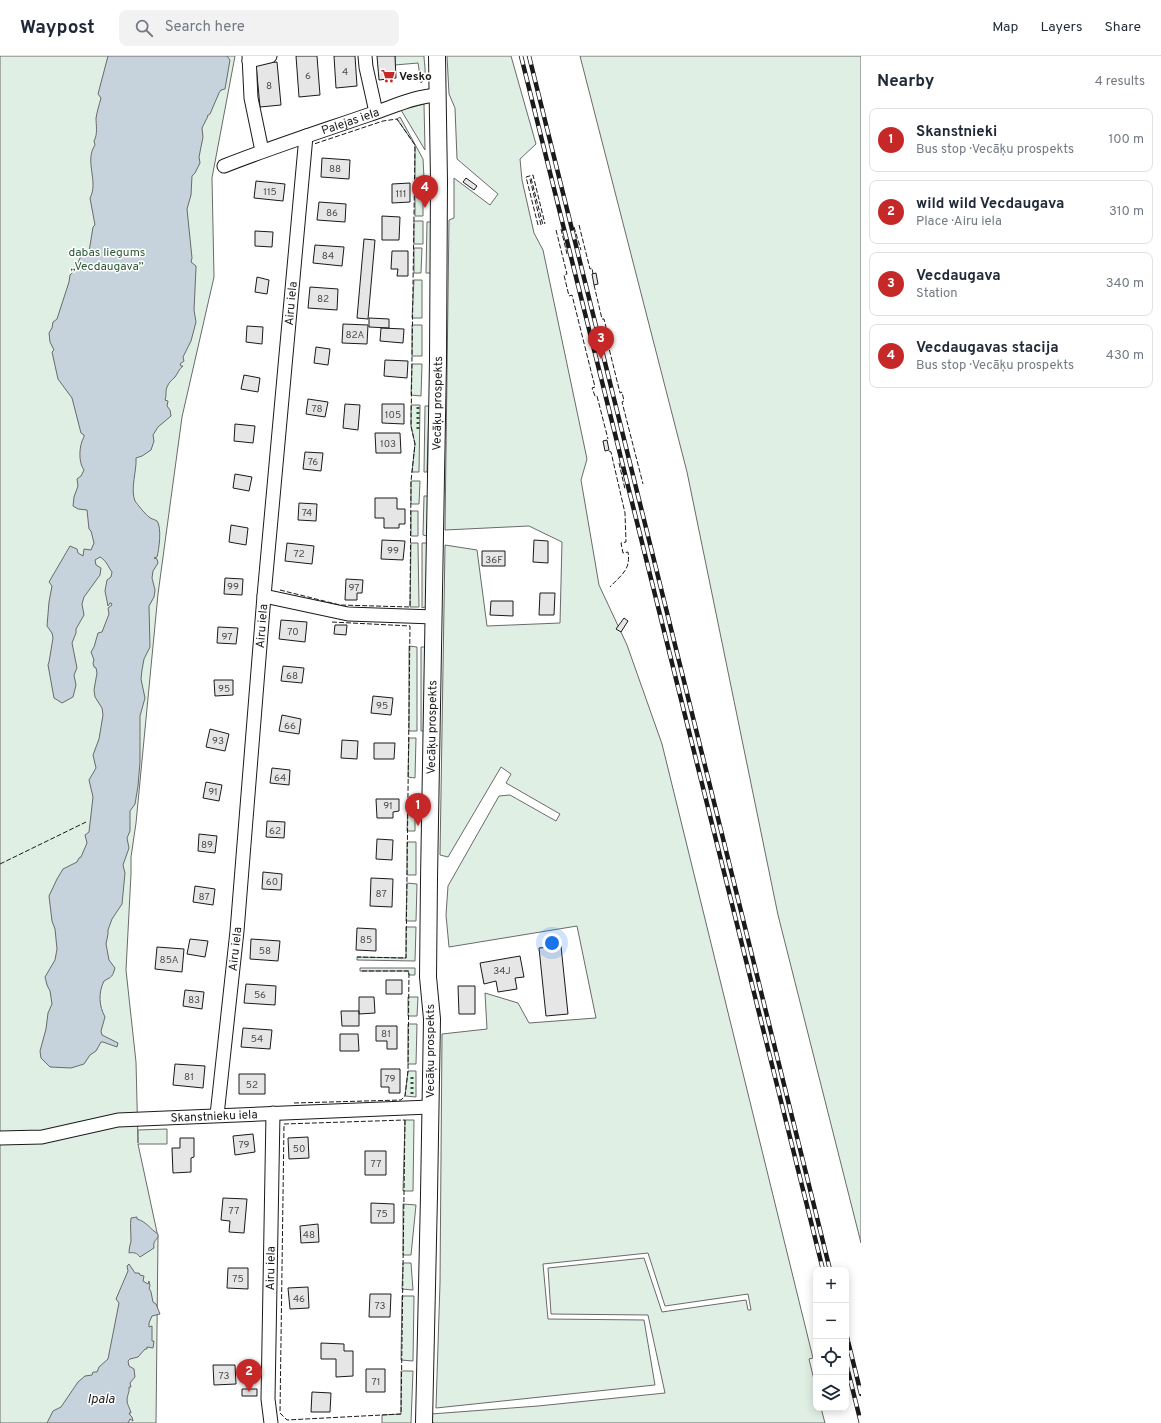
<!DOCTYPE html>
<meta charset="utf-8">
<style>
body{margin:0;font-family:Overpass,sans-serif;background:#f2f2f3;color:#1f2937}
.controls{position:absolute;right:12px;bottom:12px;display:grid;overflow:hidden;border-radius:8px;box-shadow:0 2px 10px #0003}
.controls button{width:36px;height:36px;display:grid;place-items:center;padding:0;border:0;border-bottom:1px solid #e0e1e3;background:#fff;color:#1f2937;font:20px sans-serif}
.you{position:absolute;left:552px;top:887px;width:14px;height:14px;margin:-10px;border:3px solid #fff;border-radius:50%;background:#1a73e8;box-shadow:0 0 0 6px #1a73e833}
.badge{display:grid;place-items:center;width:26px;height:26px;border-radius:50%;background:#c62828;color:#fff;font-size:13px;font-weight:700}
.pin{position:absolute;translate:-50% -33px;filter:drop-shadow(0 1px 2px #0008)}
.pin::after{content:'';position:absolute;top:21px;width:14px;height:12px;background:inherit;clip-path:polygon(0 0,100% 0,50% 100%)}
.list{margin:0;padding:0;list-style:none}
h2{display:flex;justify-content:space-between;align-items:center;height:52px;margin:0;padding:0 16px;font-size:17px}
h2 small{font-size:13px;font-weight:400;color:#747a83}
.list li{display:grid;grid-template-columns:26px 1fr auto;gap:12px;align-items:center;box-sizing:border-box;height:64px;margin:0 8px 8px;padding:0 8px;border:1px solid #e0e1e3;border-radius:8px}
.list b{display:block;font-size:15px;white-space:nowrap}
.list p{margin:0;font-size:13px;white-space:nowrap;color:#747a83}
.list em{font-size:13px;font-style:normal;color:#747a83}
.icon{flex:none;width:22px;height:22px;fill:none;stroke:currentColor;stroke-width:2;stroke-linecap:round;stroke-linejoin:round}
.map{position:relative;flex:none;width:861px;height:1367px;overflow:hidden}
header{display:flex;align-items:center;gap:24px;box-sizing:border-box;height:56px;padding:0 20px;background:#fff;border-bottom:1px solid #e0e1e3}
header strong{font-size:19px}
nav{display:flex;gap:22px;margin-inline-start:auto;font-size:14px}
.search{width:280px;height:36px;background:#f2f2f3;display:flex;align-items:center;gap:10px;box-sizing:border-box;padding:0 14px;border-radius:8px;color:#747a83;font-size:15px}
main{display:flex}
aside{flex:1;background:#fff}
.map>svg:first-child{display:block}
</style>
<header>
<strong>Waypost</strong>
<div class="search"><svg class="icon" aria-label="search" viewBox="0 0 24 24"><circle cx="10" cy="10" r="6"/><path d="M15 15l6 6"/></svg>Search here</div>
<nav><a>Map</a><a>Layers</a><a>Share</a></nav>
</header>
<main>
<div class="map">
<svg width="861" height="1367" viewBox="0 0 861 1367">
<rect width="100%" height="100%" fill="#fff"/>
<path fill="#e0efe3" stroke="#6a6a6a" d="M0,0H235L212,122L214,221L182,361L158,538L136,767L131,801V818L126,914L136,1006L138,1087V1074L167,1073V1088H138L158,1181L156,1367H0Z
M395,0H424C424,8 428,21 421,27L418,7L395,9Z
M447,0H511L536,88L520,103L522,124L534,177L543,194L587,403L581,424L599,529L627,589L662,688L813,1302L809,1303L816,1332V1352H821L825,1367H433L431,1358L538,1350L665,1337L648,1259L551,1258L548,1212L644,1202L662,1256L746,1244L748,1254H751L748,1238L665,1250L648,1197L543,1208L548,1263L644,1264L655,1329L436,1352L440,1227L442,978L487,973L485,937L518,947L529,967L596,962L577,870L449,891L446,859L448,830L499,740L510,739L556,765L560,758L506,727L511,718L501,711L448,801L440,799L445,489L477,494L487,570L560,567L562,486L529,470L445,474L449,164L454,162V122L490,149L498,138L457,103L455,52L449,38Z
M580,0H861V1187L778,859L687,416Z
M424,48L425,94L401,54Z
M400,61L423,103L424,122H415V89L397,63Z
M415,128H423V160H415Z
M414,165H423V188H414Z
M427,166H432L431,217H426Z
M414,192H422L421,217H414Z
M414,224H422V262H412Z
M412,269H422V300H412Z
M412,308H422L421,340L411,339Z
M411,349H420L419,416H412L415,388L411,370Z
M425,350H429L427,416H424Z
M411,425H420L419,448H411Z
M424,440H428L427,480L423,479Z
M411,455H418V480H411Z
M411,487H418L419,551H410Z
M422,487H428L427,550L422,552Z
M409,590L417,591V675H409Z
M421,591H425L426,675H421Z
M409,682H416L415,722L408,721Z
M408,745L415,746V775H407Z
M407,786H416V819H407Z
M407,827L417,828L416,865H406Z
M406,871H416L415,905L357,904V901L406,902Z
M360,912H415V919H409L408,915H360Z
M408,941H418L417,960H408Z
M408,968H417L416,1008H408Z
M408,1015H416V1041L405,1040Z
M405,1064H414L413,1135H403Z
M403,1148L416,1149L411,1199H403Z
M403,1207H411L413,1234L402,1233Z
M402,1240H414L413,1305L401,1304Z
M401,1315H413L411,1367H382V1359L401,1358Z"/>
<path fill="#c6d2dc" stroke="#6a6a6a" d="M108,0H227L230,4L225,33L221,34L219,37L210,58L207,60H208L202,72L203,81L199,101L200,107L195,117L192,120L191,139L187,153L192,202L191,206L196,210V212L194,254L196,266L191,285L183,301L184,305L180,308L181,310H183C179,313 178,317 175,321C172,324 169,326 167,331C165,335 167,339 165,344L168,345L167,350L170,354L171,360L158,371L153,379L154,385L151,394L142,400L136,402C137,414 130,433 135,445C137,448 146,459 149,461C151,463 154,463 157,465C162,471 159,494 157,501L154,502L157,503L158,507L153,515L152,522L155,534L154,541L149,550L150,591L144,603L142,614L141,623L145,642L140,660V706L138,730L135,748L130,755V775L127,782L129,792L123,809L125,817L122,848L112,863L108,874V878L106,888L109,904L115,912C112,921 113,920 104,925C98,937 99,950 105,961L101,975L102,979L118,987L117,991L103,986H101L96,995L90,999L84,1008L71,1012L50,1011L41,1002L40,995L46,973L48,957L52,948L50,935L47,929L45,921L55,904L57,893L55,873L52,865L49,840L57,823L63,813L77,806L79,802L81,801L87,787L85,779L89,776L93,741L89,724L96,712L93,699L99,683L103,659L102,652L95,641L94,634L97,617L96,612L94,611L93,607L94,604L91,596L94,591L98,577L102,576L109,558L108,552L112,549L111,547H110L108,550L105,535L107,524L111,521L112,516C108,511 107,505 100,501L95,504L96,509L101,512L100,519L84,541L82,548L84,559L76,573V577L72,587L77,612L74,619L76,629L73,641L62,647L54,642L48,609L49,606L53,582L52,577L47,570L49,546L52,530L49,526L70,490L77,493L78,497L83,500L84,493L91,494L94,487L91,475L89,473L87,454L78,453L73,450L74,441L78,430L77,423L81,420L84,414C78,406 79,389 84,381V379L81,377L72,342L58,323L52,296L54,294L50,286L49,277L52,272L53,266L57,263L69,226L70,219L75,214L80,202L89,196L93,171L95,169L90,142C99,126 84,105 95,89L94,85C98,78 96,69 96,62C97,56 99,49 101,42L98,38Z
M137,1161V1163C147,1166 150,1173 158,1178V1181C155,1185 153,1186 154,1192L140,1201C137,1197 134,1196 129,1197C129,1193 130,1189 131,1185C131,1177 130,1169 131,1162Z
M129,1208L135,1217H139L140,1219L144,1220L143,1225L148,1228L149,1225L150,1230L149,1232L151,1236L153,1246L156,1248L160,1258L152,1260L149,1267V1271L152,1270V1285H154L153,1292L147,1291V1293H145L138,1301L130,1303L128,1305L129,1310L134,1313L135,1321L130,1327L131,1331H129C130,1336 127,1339 127,1344C127,1349 130,1352 131,1357H129L130,1359L132,1361L133,1365L130,1363L128,1367H47L53,1355L61,1351L78,1326L85,1320L92,1319L93,1316H97L99,1311L108,1303L119,1247L116,1243L128,1215L127,1210Z"/>
<path fill="#e6e6e6" stroke="#1a1a1a" d="M296,0H317L320,39L299,41Z
M334,0H355L357,30L336,32Z
M377,0H395L396,22L379,24Z
M277,6L281,49L260,51L256,8Z
M322,102L350,104L349,123L321,121Z
M466,122L477,130L474,134L463,126Z
M256,125L285,128L283,145L254,142Z
M410,127V146L392,147V128Z
M319,146L346,148L345,166L317,164Z
M382,160L400,161L399,184H382Z
M255,175L273,176L272,191L255,190Z
M364,183L375,184L368,263L357,262Z
M315,189L344,191L342,210L313,207Z
M392,195H408V220H397L398,213H391Z
M596,217L598,228L594,229L592,218Z
M257,221L269,224L267,238L255,236Z
M310,231L338,233L337,254L308,252Z
M369,262L389,263V272L369,271Z
M343,268L368,269L367,288L342,287Z
M247,270L263,271L262,288L246,286Z
M381,272L404,273L403,287L380,285Z
M316,291L330,293L328,309L314,307Z
M385,304L408,305L407,322L384,320Z
M244,319L260,322L258,336L241,333Z
M308,343L328,346L325,361L306,358Z
M345,348L360,349L358,374L343,372Z
M382,348H404V368L382,367Z
M235,368L255,370L253,387L234,385Z
M375,377H400L401,397H376Z
M607,384L609,394L605,395L603,385Z
M305,396L323,397L321,415L303,413Z
M235,418L252,421L249,435L233,432Z
M375,442H397V453H405V468H399V472H384V462H375Z
M299,447L317,448L316,465L298,464Z
M231,469L248,472L246,489L229,486Z
M382,484L405,485L403,504L381,503Z
M534,484L548,485V507L533,506Z
M287,487L314,490L312,508L285,505Z
M482,495H505V510H482Z
M225,522L243,523L242,539L224,538Z
M346,523L363,524L362,537H357V544H345Z
M540,537H555L554,559H539Z
M491,545H513V560L490,559Z
M624,562L628,565L621,576L616,573Z
M281,564L307,566L305,586L279,583Z
M335,569H347L346,579L334,578Z
M218,571L238,572L236,588L217,587Z
M283,610L304,612L302,627L281,625Z
M214,624H233V639L215,640Z
M373,640L393,642L391,659L371,657Z
M282,659L301,663L299,678L279,675Z
M210,673L229,678L225,695L206,691Z
M342,684L358,685L357,703L341,702Z
M374,687H395L394,703H374Z
M272,712L290,714L289,729L270,727Z
M206,726L222,729L219,745L203,742Z
M376,743H399V755L393,756V762H377Z
M267,765L285,766L284,782L266,781Z
M199,778L217,780L215,797L198,795Z
M377,783L393,784L392,804L376,803Z
M263,816L282,818L281,834L262,833Z
M371,822L393,823L392,851L370,850Z
M195,830L215,833L213,849L193,846Z
M357,872L376,873V895L356,894Z
M190,883L208,885L205,901L187,898Z
M251,883L280,885L278,905L250,903Z
M561,890L568,958L546,960L539,892Z
M157,891L184,893L182,916L155,913Z
M520,900L524,921L515,922L517,933L498,936L496,925L484,928L480,907Z
M386,924H402V938H386Z
M246,928L276,930L275,949L244,947Z
M458,930H475V958H459Z
M185,934L204,936L202,953L183,950Z
M359,941H374L375,957L359,958Z
M341,955H359V970H342Z
M376,970H397V993H387V985H376Z
M243,972L272,974L270,993L241,991Z
M340,978H358L359,995H340Z
M175,1008L205,1010L203,1032L173,1029Z
M381,1013H400V1037H389V1031H381Z
M239,1018H265V1038H239Z
M253,1078L255,1096L235,1099L233,1080Z
M308,1081L309,1102L289,1103L288,1082Z
M180,1082H194V1101L191,1102V1116L173,1117L172,1092H180Z
M365,1095H386V1119H365Z
M223,1142L247,1143L244,1177L229,1176L230,1165L221,1164Z
M371,1147L394,1148V1167H371Z
M318,1168L319,1186L301,1187L300,1170Z
M228,1212H248V1233L227,1232Z
M308,1231L309,1252L290,1253L288,1232Z
M370,1238H391L390,1261H369Z
M321,1287L344,1288V1295H353V1320L336,1321V1303H321Z
M213,1309H235L236,1328L214,1329Z
M366,1313H385V1336H366Z
M242,1333H257V1340H242Z
M312,1336L331,1337L330,1356H311Z"/>
<g fill="none" stroke-linecap="round" stroke-linejoin="round">
<defs>
<g id="minor">
<path d="M249,0L251,42L262,95"/>
<path d="M365,0L366,11L376,56"/>
<path d="M249,5L270,0"/>
<path id="s1" d="M224,110C272,91 322,75 371,58C393,51 415,40 438,39"/>
<path d="M264,540L348,558L434,561"/>
<path id="s2" d="M217,1059L237,875L264,540L306,80"/>
<path id="s3" d="M0,1082L42,1081L118,1064L430,1051"/>
<path id="s4" d="M271,1367L268,1343L273,1057"/>
</g>
<g id="major">
<path id="s5" d="M424,1367L429,1139L432,963L428,921L429,823L438,305L439,125L437,0"/>
</g>
</defs>
<use href="#minor" stroke="#1a1a1a" stroke-width="15"/>
<use href="#major" stroke="#1a1a1a" stroke-width="18"/>
<use href="#minor" stroke="#fff" stroke-width="13"/>
<use href="#major" stroke="#fff" stroke-width="16"/>
<defs>
<path id="rail" d="M521,0L823,1214
M529,0L830,1214
M846,1277L861,1338
M846,1307L861,1367"/>
</defs>
<use href="#rail" stroke="#1a1a1a" stroke-width="4.5"/>
<use href="#rail" stroke="#fff" stroke-width="3" stroke-dasharray="9" stroke-linecap="butt"/>
<path stroke="#2b5a34" stroke-width="3" stroke-dasharray="2 3" stroke-linecap="butt" d="M418,373V350
M412,1038V1019"/>
<path stroke="#1a1a1a" stroke-width="1" stroke-dasharray="5 2" stroke-linecap="butt" d="M538,169L526,121L533,119L545,168
M541,169L530,123L531,122L543,169
M579,169L590,213L592,212L593,218
M574,171L581,194
M561,173L567,198
M556,174L567,218L564,219L569,240L572,239L595,331L592,332L595,340H597L608,383
M594,229L602,263H604L606,271L604,272L620,337L622,336L624,345L622,346L643,428
M609,395L611,396L625,457L626,486L621,487L623,497L628,496C631,514 621,519 610,531
M619,407L625,433
M280,534L340,549L410,551L411,425L415,388L411,370L415,89L397,63L383,65L314,88
M332,566L410,570L406,902L357,901
M0,808L86,766
M294,1047L401,1044L405,1040L408,1015L409,915H360
M405,1064L401,1358L287,1364L280,1357L284,1068Z"/>
</g>
<defs>
<symbol id="supermarket-bare" viewBox="-9 -9 18 18"><path d="M-6-5.5h2.5l.6 2H6L4.5 2H-2.5L-4.4-4H-6ZM-1.5 3.2a1.3 1.3 0 1 0 .1 0ZM3 3.2a1.3 1.3 0 1 0 .1 0Z" fill="#c62828" stroke="#fff" stroke-width="2.5" paint-order="stroke"/></symbol>
</defs>
<g fill-rule="evenodd">
<use href="#supermarket-bare" x="378" y="10" width="20" height="20"/>
</g>
<g text-anchor="middle" stroke-width="3" stroke-linejoin="round" paint-order="stroke">
<g font-size="10" fill="#4d4d4d">
<text x="345" y="19">4</text>
<text x="308" y="23">6</text>
<text x="269" y="33">8</text>
<text x="335" y="116">88</text>
<text x="270" y="139">115</text>
<text x="401" y="141">111</text>
<text x="332" y="160">86</text>
<text x="328" y="203">84</text>
<text x="323" y="246">82</text>
<text x="355" y="282">82A</text>
<text x="317" y="356">78</text>
<text x="393" y="362">105</text>
<text x="388" y="391">103</text>
<text x="313" y="409">76</text>
<text x="307" y="460">74</text>
<text x="393" y="498">99</text>
<text x="299" y="501">72</text>
<text x="494" y="507">36F</text>
<text x="233" y="534">99</text>
<text x="354" y="535">97</text>
<text x="293" y="579">70</text>
<text x="227" y="584">97</text>
<text x="292" y="623">68</text>
<text x="224" y="636">95</text>
<text x="382" y="653">95</text>
<text x="290" y="673">66</text>
<text x="218" y="688">93</text>
<text x="280" y="725">64</text>
<text x="213" y="739">91</text>
<text x="388" y="753">91</text>
<text x="275" y="778">62</text>
<text x="207" y="792">89</text>
<text x="272" y="829">60</text>
<text x="381" y="841">87</text>
<text x="204" y="844">87</text>
<text x="366" y="887">85</text>
<text x="265" y="898">58</text>
<text x="169" y="907">85A</text>
<text x="502" y="918">34J</text>
<text x="260" y="942">56</text>
<text x="194" y="947">83</text>
<text x="386" y="981">81</text>
<text x="257" y="986">54</text>
<text x="189" y="1024">81</text>
<text x="390" y="1026">79</text>
<text x="252" y="1032">52</text>
<text x="244" y="1092">79</text>
<text x="299" y="1096">50</text>
<text x="376" y="1111">77</text>
<text x="234" y="1158">77</text>
<text x="382" y="1161">75</text>
<text x="309" y="1182">48</text>
<text x="238" y="1226">75</text>
<text x="299" y="1246">46</text>
<text x="380" y="1253">73</text>
<text x="224" y="1323">73</text>
<text x="376" y="1329">71</text>
</g>
<g font-size="12" font-weight="bold" fill="#1a1a1a" stroke="#fff" text-anchor="start">
<text x="399" y="24">Vesko</text>
</g>
<g font-size="12" fill="#1a1a1a" stroke="#fff">
<text dy="4" stroke="none"><textPath href="#s1" startOffset="134">Palejas iela</textPath></text>
<text dy="4" stroke="none"><textPath href="#s2" startOffset="815">Airu iela</textPath></text>
<text dy="4" stroke="none"><textPath href="#s5" startOffset="1020">Vecāķu prospekts</textPath></text>
<text dy="4" stroke="none"><textPath href="#s2" startOffset="491">Airu iela</textPath></text>
<text dy="4" stroke="none"><textPath href="#s5" startOffset="696">Vecāķu prospekts</textPath></text>
<text dy="4" stroke="none"><textPath href="#s2" startOffset="167">Airu iela</textPath></text>
<text transform="translate(430 995) rotate(-90)" y="4">Vecāķu prospekts</text>
<text dy="4" stroke="none"><textPath href="#s3" startOffset="216">Skanstnieku iela</textPath></text>
<text dy="4" stroke="none"><textPath href="#s4" startOffset="155">Airu iela</textPath></text>
</g>
<g font-size="12" fill="#2b5a34" stroke="#fff">
<text x="107" y="200">dabas liegums<tspan x="107" dy="14">„Vecdaugava”</tspan></text>
</g>
<g font-size="13" font-style="italic" fill="#1a1a1a" stroke="#fff">
<text x="101" y="1347">Ipala</text>
</g>
</g>
</svg>
<div class="controls">
<button>+</button>
<button>−</button>
<button><svg class="icon" aria-label="locate" viewBox="0 0 24 24"><circle cx="12" cy="12" r="6"/><path d="M12 2v4M12 18v4M2 12h4M18 12h4"/></svg></button>
<button><svg class="icon" aria-label="layers" viewBox="0 0 24 24"><path d="M12 4l9 5-9 5-9-5zM3 14l9 5 9-5"/></svg></button>
</div>
<div class="you"></div>
<div class="pin badge" style="left:418px;top:770px">1</div>
<div class="pin badge" style="left:249px;top:1336px">2</div>
<div class="pin badge" style="left:601px;top:303px">3</div>
<div class="pin badge" style="left:425px;top:152px">4</div>
</div>
<aside>
<h2>Nearby<small>4 results</small></h2>
<ul class="list">
<li><span class="badge">1</span><div><b>Skanstnieki</b><p>Bus stop · Vecāķu prospekts</p></div><em>100 m</em></li>
<li><span class="badge">2</span><div><b>wild wild Vecdaugava</b><p>Place · Airu iela</p></div><em>310 m</em></li>
<li><span class="badge">3</span><div><b>Vecdaugava</b><p>Station</p></div><em>340 m</em></li>
<li><span class="badge">4</span><div><b>Vecdaugavas stacija</b><p>Bus stop · Vecāķu prospekts</p></div><em>430 m</em></li>
</ul>
</aside>
</main>
